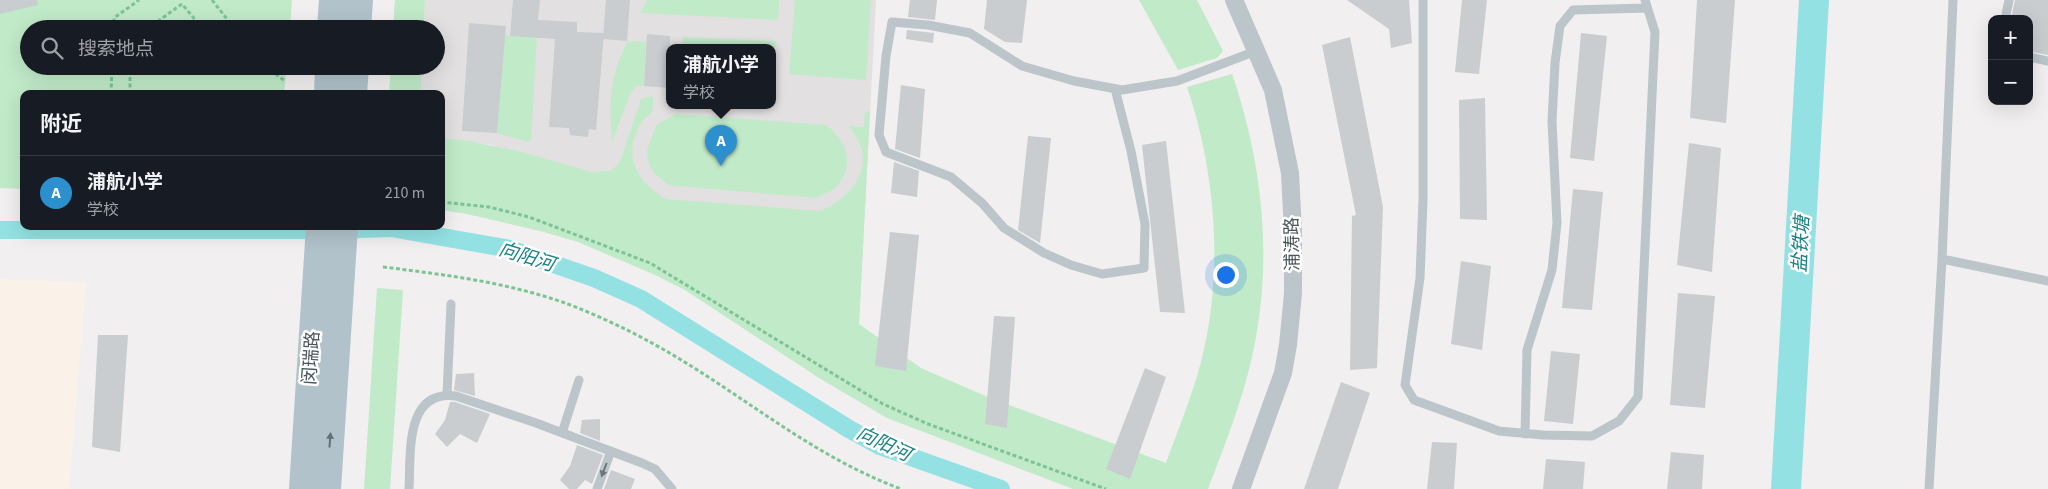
<!DOCTYPE html>
<html lang="zh">
<meta charset="utf-8">
<style>
body{margin:0;font-family:"Source Sans 3","Noto Sans SC",sans-serif;background:#242831;color:#f1f3f6}
.controls{position:absolute;right:15px;top:15px;display:grid;overflow:hidden;border-radius:10px;box-shadow:0 5px 20px #0002}
.controls button{width:45px;height:45px;display:grid;place-items:center;padding:0;border:0;border-bottom:1px solid #363941;background:#171b24;color:#f1f3f6;font:25px sans-serif}
.you{position:absolute;left:1225px;top:274px;width:18px;height:18px;margin:-12px;border:4px solid #fff;border-radius:50%;background:#1a73e8;box-shadow:0 0 0 8px #1a73e833}
.badge{display:grid;place-items:center;width:32px;height:32px;border-radius:50%;background:#2c90ce;color:#fff;font-size:16px;font-weight:700}
.pin{position:absolute;translate:-50% -41px;filter:drop-shadow(0 1px 2px #0008)}
.pin::after{content:'';position:absolute;top:26px;width:18px;height:15px;background:inherit;clip-path:polygon(0 0,100% 0,50% 100%)}
.popup{position:absolute;left:666px;top:44px;width:110px;height:65px;box-sizing:border-box;display:grid;place-content:center;border-radius:10px;background:#171b24;filter:drop-shadow(0 1px 4px #0005);font-size:16px;white-space:nowrap;color:#9ea1a6}
.popup b{font-size:19px;color:#f1f3f6}
.popup::after{content:'';position:absolute;left:50%;top:100%;margin-left:-10px;border:10px solid transparent;border-top-color:#171b24}
.list{margin:0;padding:0;list-style:none}
h2{display:flex;justify-content:space-between;align-items:center;height:65px;margin:0;padding:0 20px;font-size:21px}
h2 small{font-size:16px;font-weight:400;color:#9ea1a6}
.list li{display:grid;grid-template-columns:32px 1fr auto;gap:15px;align-items:center;box-sizing:border-box;height:75px;padding:0 20px;border-top:1px solid #363941}
.list b{display:block;font-size:19px;white-space:nowrap}
.list p{margin:0;font-size:16px;white-space:nowrap;color:#9ea1a6}
.list em{font-size:16px;font-style:normal;color:#9ea1a6}
.icon{flex:none;width:28px;height:28px;fill:none;stroke:currentColor;stroke-width:2;stroke-linecap:round;stroke-linejoin:round}
.map{position:relative;flex:none;width:2048px;height:489px;overflow:hidden}
.search{position:absolute;background:#171b24;box-shadow:0 5px 20px #0002;left:20px;top:20px;width:425px;height:55px;display:flex;align-items:center;gap:12px;box-sizing:border-box;padding:0 18px;border-radius:28px;color:#9ea1a6;font-size:19px}
.panel{position:absolute;background:#171b24;box-shadow:0 5px 20px #0002;left:20px;top:90px;width:425px;height:140px;border-radius:10px}
.map>svg:first-child{display:block}
</style>
<div class="map">
<svg width="2048" height="489" viewBox="0 0 2048 489">
<rect width="100%" height="100%" fill="#f1efef"/>
<path fill="#faf2e9" d="M0,279L86,282L69,489H0Z"/>
<path fill="#e2e0e0" fill-rule="evenodd" d="M425,0H876L859,324L493,145L441,138V94H421L422,66H436V29H424ZM670,47H772V105H670Z"/>
<path fill="#c1eac9" d="M0,0H292L290,29H29V66H287L284,94H24V189L0,188Z
M395,0H425L424,29H393Z
M647,0H779L778,20L641,13Z
M795,0H871L866,80L789,74Z
M1139,0H1197L1223,51L1217,58L1178,70Z
M505,35L537,37L531,140L528,142L497,133Z
M683,37L776,41L772,90V47H683Z
M628,41L646,42L644,86H636L630,94L612,142C609,103 609,76 628,41Z
M391,66H422L421,94H389Z
M1232,74C1261,158 1272,249 1256,337C1247,389 1227,439 1208,489H1073L887,418L819,378L685,290L653,274L578,242L544,232L467,214L441,210V138L469,141L522,152L592,172L611,171L620,162L641,99L653,96C653,100 653,108 652,112C649,116 643,119 641,123C622,156 636,181 666,199L820,211C845,201 870,177 861,147C859,140 853,133 849,126L864,127L865,112L870,111L859,324L921,368L990,398L1166,463C1178,430 1192,396 1201,362C1224,273 1216,173 1187,87Z
M676,114L826,125C846,140 856,164 837,186C833,191 823,194 817,198L668,185L653,172L648,161L647,150L657,124Z
M377,288L403,290L390,489H364Z"/>
<g fill="none" stroke-linecap="round" stroke-linejoin="round">
<path stroke="#93e1e3" stroke-width="18" d="M0,230H333L391,228L510,249L594,278L641,299L849,429L880,446L1001,489"/>
<path stroke="#93e1e3" stroke-width="30" d="M1786,489L1814,0"/>
</g>
<path fill="#c9cdd0" d="M0,0H37L38,5L0,14Z
M513,0H540L538,20L577,22V32L604,33L596,130L589,129L588,137L570,135L569,128L549,127L555,39L510,36Z
M606,0H630L627,41L603,39Z
M910,0H937L935,20L908,17Z
M987,0H1027L1022,43L1005,42L984,29Z
M1347,0H1409L1412,43L1391,48L1389,29Z
M1462,0H1487L1479,74L1455,72Z
M1697,0H1735L1726,123L1690,118Z
M2015,0H2048V55L2029,51V19H2011Z
M469,23L506,26L497,133L462,131Z
M907,30L934,33L933,43L906,39Z
M1581,33L1607,36L1594,161L1570,158Z
M647,34L670,36V88L644,86Z
M1350,37L1383,207L1377,368L1350,370L1352,216L1356,215L1322,45Z
M901,85L925,89L920,158L895,149Z
M1485,98L1487,220L1460,219L1459,100Z
M1028,136L1051,138L1040,243L1018,230Z
M1166,141L1185,313L1160,312L1142,145Z
M1689,143L1721,148L1712,272L1677,265Z
M894,162L919,171L917,197L891,193Z
M1573,189L1603,192L1592,310L1562,308Z
M890,232L919,235L906,371L875,366Z
M1461,261L1491,266L1482,350L1451,344Z
M1678,293L1715,296L1705,408L1670,405Z
M994,316L1015,317L1007,428L985,424Z
M98,335H128L120,452L92,447Z
M1551,351L1580,354L1573,424L1544,421Z
M1145,368L1166,377L1130,479L1106,469Z
M474,373L475,396L454,390L456,374Z
M1341,382L1370,393L1338,489H1304Z
M450,402H455L490,414L477,443L460,434L447,447L435,434L445,420Z
M600,419V441L580,433L582,420Z
M1432,442L1457,443L1454,489H1427Z
M577,445L603,455L592,484L585,480L577,489H569L560,480L570,466Z
M1671,452L1704,455L1702,489H1667Z
M615,459L611,470L635,479L631,489H604Z
M1546,459L1585,462L1583,489H1543Z"/>
<g fill="none" stroke-linecap="round" stroke-linejoin="round">
<path stroke="#7dc494" stroke-width="3" stroke-dasharray="4 2.5" stroke-linecap="butt" d="M212,0L235,29
M114,29V18L139,0
M147,29L182,4L203,29
M265,66L285,81
M111,94L112,66
M130,94V66
M441,202L489,207L529,217L650,263L883,404L928,424L1106,489
M383,267C440,274 496,281 550,298C580,307 623,327 650,342C737,389 807,454 901,489"/>
<path stroke="#bbc5ca" stroke-width="9" d="M1423,0V200L1420,278L1405,385L1414,400L1499,431L1543,435L1592,436L1619,421L1638,397L1655,32L1645,0
M2005,19L2009,0
M2029,57L2048,61
M1115,89L1131,151L1145,224L1144,268L1102,274L1071,265L1044,253L1004,228L982,203L951,177L886,152L879,135L886,56L892,22L928,25L970,33L1022,66L1074,81L1122,90L1177,81L1256,51
M1942,259L2048,281
M447,394L451,304
M562,433L579,380
M1525,434L1527,350L1552,270L1557,223L1552,121L1555,63L1560,26L1573,10L1647,8
M409,489C411,455 404,389 456,396L536,423L642,463L655,469L672,489
M597,489L611,451
M1929,489L1942,259L1953,0"/>
<path stroke="#bbc5ca" stroke-width="18" d="M1234,0L1273,90L1290,173L1293,232V293L1288,345L1283,373L1241,489"/>
<path stroke="#b1c2ca" stroke-width="28" d="M331,29L333,0
M357,29L359,0
M328,94L329,66
M353,94L355,66
M303,489L320,226
M327,489L344,226"/>
</g>
<defs><path id="oneway-solid" d="M-6-.8H1V-3.2L6.5 0L1 3.2V.8H-6Z" transform="scale(1.25)"/></defs>
<use fill="#627076" href="#oneway-solid" transform="translate(330 440) rotate(-86)"/>
<use fill="#6a777c" href="#oneway-solid" transform="translate(604 470) rotate(111)"/>
<g text-anchor="middle" stroke-width="5" stroke-linejoin="round" paint-order="stroke">
<g font-size="18" fill="#48555a" stroke="#fff">
<text transform="translate(1292 244) rotate(-91)" y="6">浦涛路</text>
<text transform="translate(311 358) rotate(-86)" y="6">闵瑞路</text>
</g>
<g font-size="19" font-style="italic" fill="#1a8385" stroke="#fff">
<text transform="translate(1800 244) rotate(-87)" y="7">盐铁塘</text>
<text transform="translate(527 256) rotate(17)" y="7">向阳河</text>
<text transform="translate(884 443) rotate(25)" y="7">向阳河</text>
</g>
</g>
</svg>
<div class="controls">
<button>+</button>
<button>−</button>
</div>
<div class="you"></div>
<div class="pin badge" style="left:721px;top:166px">A</div>
<div class="popup"><b>浦航小学</b>学校</div>
<div class="search"><svg class="icon" aria-label="search" viewBox="0 0 24 24"><circle cx="10" cy="10" r="6"/><path d="M15 15l6 6"/></svg>搜索地点</div>
<section class="panel">
<h2>附近<small></small></h2>
<ul class="list">
<li><span class="badge">A</span><div><b>浦航小学</b><p>学校</p></div><em>210 m</em></li>
</ul>
</section>
</div>
